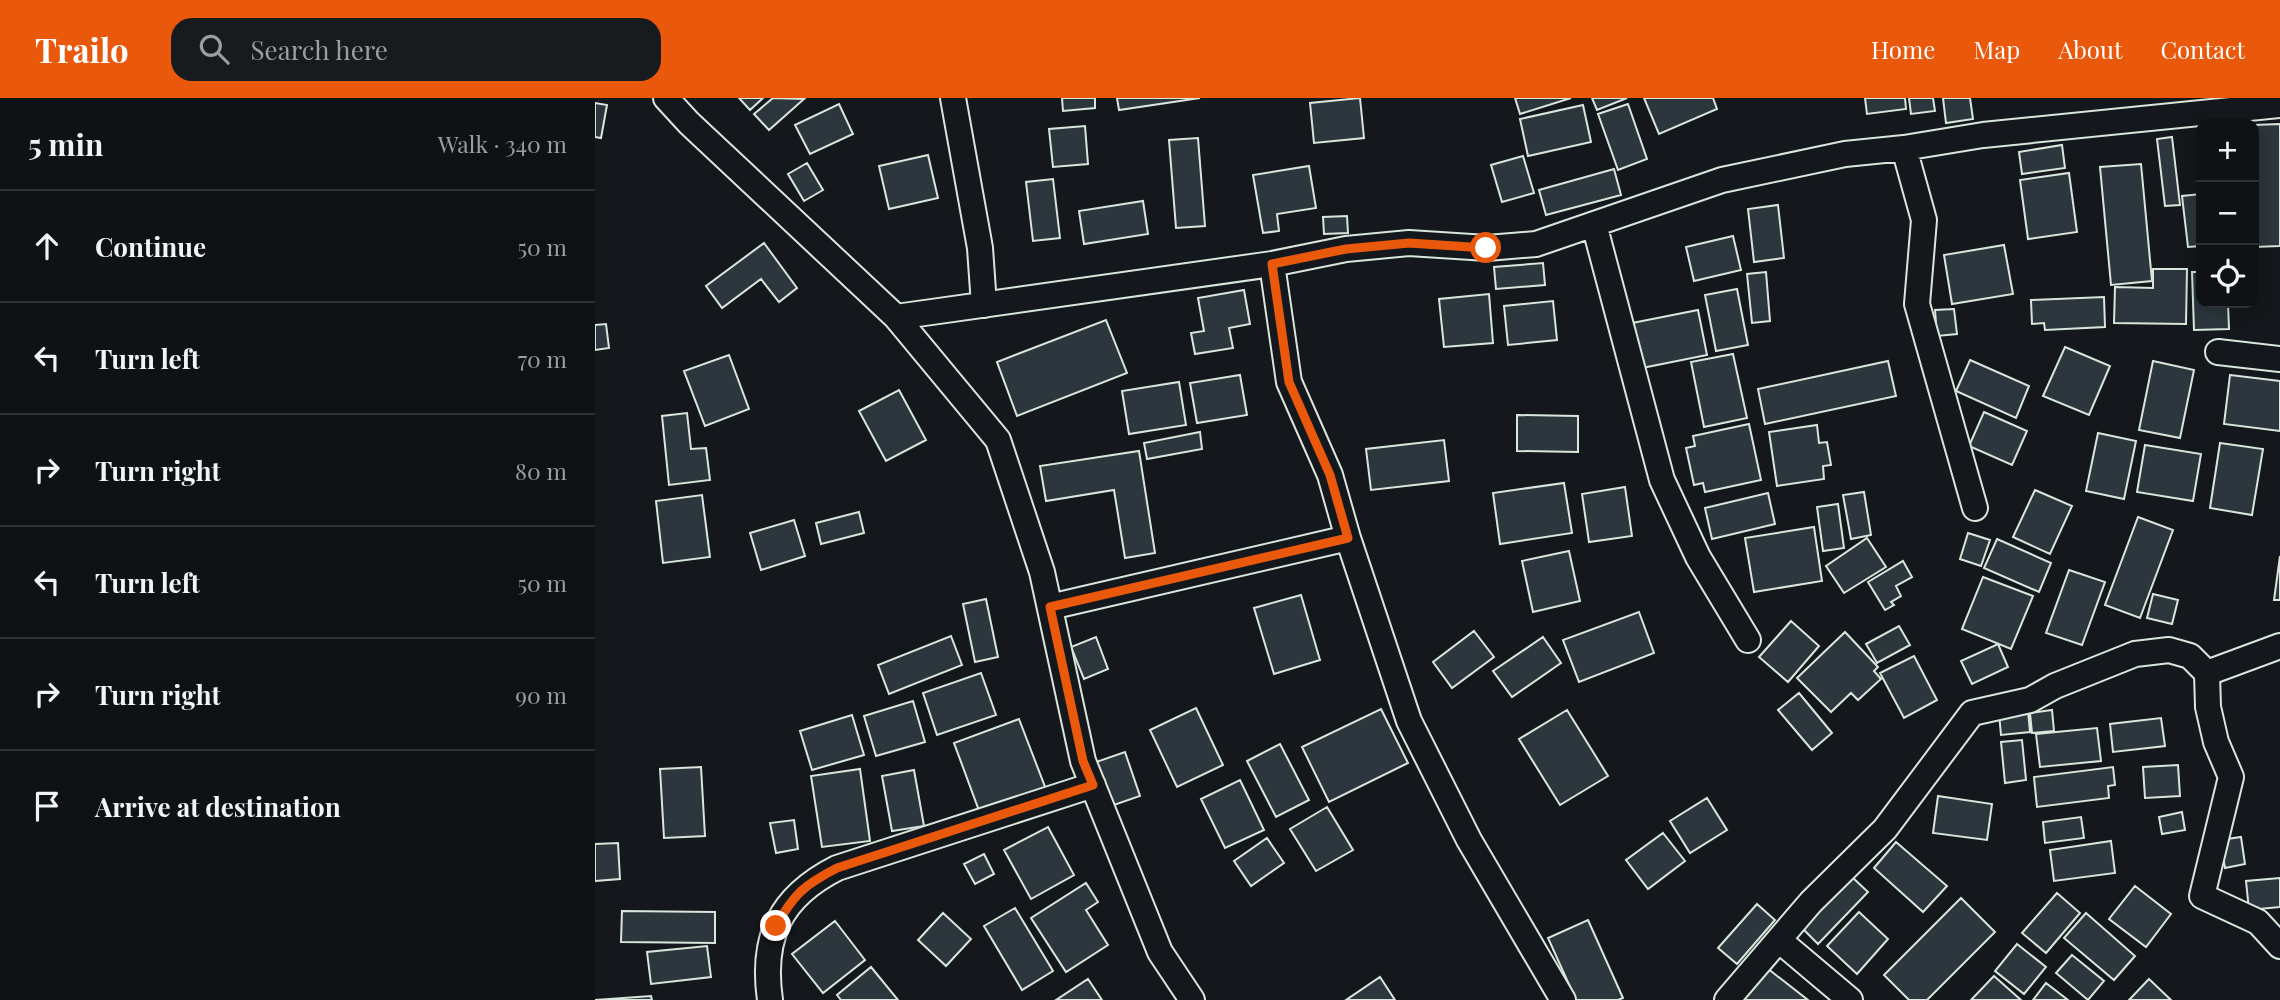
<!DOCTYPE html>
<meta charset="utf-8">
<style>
body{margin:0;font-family:"Playfair Display",serif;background:#181b1e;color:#f1f3f6}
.controls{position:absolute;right:21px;top:21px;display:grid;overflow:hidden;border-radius:14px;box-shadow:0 4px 18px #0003}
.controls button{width:63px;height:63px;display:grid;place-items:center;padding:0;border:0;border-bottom:2px solid #2f3234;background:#0f1215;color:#f1f3f6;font:35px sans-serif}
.stop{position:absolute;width:21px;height:21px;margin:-16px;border:5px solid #ea580c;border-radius:50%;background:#fff}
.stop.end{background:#ea580c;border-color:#fff;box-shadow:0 2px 7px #0008}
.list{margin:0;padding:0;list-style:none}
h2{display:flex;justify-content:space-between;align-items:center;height:91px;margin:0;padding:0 28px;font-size:30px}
h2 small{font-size:23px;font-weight:400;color:#9b9ea0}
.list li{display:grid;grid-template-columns:46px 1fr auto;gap:21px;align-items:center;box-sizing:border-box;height:112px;padding:0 28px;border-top:2px solid #2f3234}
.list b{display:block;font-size:26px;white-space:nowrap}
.list em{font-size:23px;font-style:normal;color:#9b9ea0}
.icon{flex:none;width:38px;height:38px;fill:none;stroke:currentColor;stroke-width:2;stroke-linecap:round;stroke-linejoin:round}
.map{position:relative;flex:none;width:1685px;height:902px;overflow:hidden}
header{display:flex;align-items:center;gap:42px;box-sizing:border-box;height:98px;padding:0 35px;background:#ea580c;color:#fff}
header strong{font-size:33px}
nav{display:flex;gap:38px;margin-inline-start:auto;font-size:24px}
.search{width:490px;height:63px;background:#181b1e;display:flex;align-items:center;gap:18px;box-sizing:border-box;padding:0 24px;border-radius:21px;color:#9b9ea0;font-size:26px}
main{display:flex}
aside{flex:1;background:#0f1215}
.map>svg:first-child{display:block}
</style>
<header>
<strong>Trailo</strong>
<div class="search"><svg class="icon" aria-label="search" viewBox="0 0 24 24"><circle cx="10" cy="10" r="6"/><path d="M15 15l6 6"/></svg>Search here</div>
<nav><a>Home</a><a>Map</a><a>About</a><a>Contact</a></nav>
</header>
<main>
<aside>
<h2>5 min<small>Walk · 340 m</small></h2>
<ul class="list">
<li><svg class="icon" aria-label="ahead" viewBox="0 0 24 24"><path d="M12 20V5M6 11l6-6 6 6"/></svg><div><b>Continue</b></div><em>50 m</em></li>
<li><svg class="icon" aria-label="left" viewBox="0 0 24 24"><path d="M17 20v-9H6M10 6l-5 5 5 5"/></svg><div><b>Turn left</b></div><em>70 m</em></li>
<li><svg class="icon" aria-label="right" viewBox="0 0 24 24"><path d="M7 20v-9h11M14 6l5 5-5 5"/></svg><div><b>Turn right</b></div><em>80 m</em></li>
<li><svg class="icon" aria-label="left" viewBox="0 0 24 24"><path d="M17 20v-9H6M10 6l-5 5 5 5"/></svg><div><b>Turn left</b></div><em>50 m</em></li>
<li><svg class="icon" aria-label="right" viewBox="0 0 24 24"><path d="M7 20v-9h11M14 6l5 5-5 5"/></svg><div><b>Turn right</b></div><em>90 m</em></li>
<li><svg class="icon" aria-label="arrive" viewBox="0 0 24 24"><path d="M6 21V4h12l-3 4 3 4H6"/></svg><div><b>Arrive at destination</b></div></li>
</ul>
</aside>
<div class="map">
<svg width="1685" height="902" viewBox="0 0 1685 902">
<rect width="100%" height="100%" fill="#14181c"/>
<path fill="#2c363c" stroke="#d8e6dc" stroke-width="2" d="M144,0H168L155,12Z
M178,0L209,1L174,32L159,16Z
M467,0H500V10L468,13Z
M522,0H605L524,12Z
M765,0L769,40L719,45L715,5Z
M920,0H976L925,16Z
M997,0H1032L1002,12Z
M1049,0H1118L1122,11L1064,36Z
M1270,0H1310L1311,11L1272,16Z
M1314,0H1338L1340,13L1316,16Z
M1348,0H1375L1378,21L1351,25Z
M0,5L12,7L6,40L0,39Z
M244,6L258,36L215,56L200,27Z
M1033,6L1052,61L1023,72L1003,16Z
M988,7L996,44L933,58L925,21Z
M1685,26V148L1659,149V27Z
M490,28L493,66L458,69L454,31Z
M1577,39L1585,107L1570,108L1562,41Z
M603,40L610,128L581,130L574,42Z
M1467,47L1470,70L1427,76L1424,54Z
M333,57L343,100L294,111L284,68Z
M928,58L939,95L907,104L896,67Z
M212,65L228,92L209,103L193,76Z
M1546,66L1557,183L1516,187L1505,69Z
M714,68L721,110L682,116L684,133L668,135L658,77Z
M1019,71L1026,97L951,117L944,92Z
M1474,75L1482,134L1433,141L1425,82Z
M458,81L465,140L438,143L431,84Z
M1606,96V148L1593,149L1587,98Z
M548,103L553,136L489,146L484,113Z
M1183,107L1189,160L1159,164L1153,111Z
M752,118L753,135L729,136L728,119Z
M1138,138L1146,172L1099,183L1091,149Z
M169,145L202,190L184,204L166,181L127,210L111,188Z
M1409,147L1418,196L1357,206L1349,157Z
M948,165L950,187L901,191L899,169Z
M1558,171H1592L1591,226L1519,225L1520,189L1558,190Z
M1171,174L1175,223L1157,225L1152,176Z
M1597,174H1606V205H1633L1634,231L1599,232Z
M1142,191L1153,247L1121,253L1110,197Z
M649,192L655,226L634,230L638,250L600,256L596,235L609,233L603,200Z
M894,196L898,245L849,249L844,201Z
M1509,199L1510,229L1450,232L1449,225L1437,226L1436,202Z
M958,203L962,242L913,247L909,208Z
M1359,211L1362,236L1342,238L1340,212Z
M1103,212L1112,257L1042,271L1032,226Z
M511,222L532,275L422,318L402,264Z
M11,226L14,250L0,252V227Z
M1470,249L1515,268L1494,317L1448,298Z
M1138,256L1152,320L1109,329L1096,264Z
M134,257L154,311L110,328L89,273Z
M1375,262L1434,288L1421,320L1361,293Z
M1293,263L1301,298L1170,326L1163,291Z
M1558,263L1599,272L1585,340L1544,332Z
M645,277L652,317L602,325L595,285Z
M1635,277L1685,283V333L1629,326Z
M584,284L591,327L534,336L527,293Z
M304,292L331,342L291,363L264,313Z
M1389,314L1432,333L1417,367L1374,348Z
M92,315L96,351L111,350L115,382L74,387L67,318Z
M922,317L983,318V354L922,353Z
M1154,326L1166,382L1110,394L1108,385L1099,387L1091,350L1100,348L1098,338Z
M1222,327L1224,345L1232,344L1236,367L1228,368L1229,381L1182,388L1174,334Z
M605,334L607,351L552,361L549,345Z
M1503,335L1541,343L1529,401L1491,393Z
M849,342L854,383L776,392L771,351Z
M1625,345L1668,351L1657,417L1615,410Z
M1550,347L1606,356L1598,403L1542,394Z
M544,353L560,455L530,460L519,392L451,403L445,368Z
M969,385L977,435L905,446L898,395Z
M1030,389L1037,438L994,444L987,396Z
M1440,392L1477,408L1455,456L1418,439Z
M1269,394L1276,437L1256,441L1248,397Z
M1173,395L1180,426L1117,441L1110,410Z
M107,397L115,459L68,465L61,403Z
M1243,406L1249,450L1228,453L1222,409Z
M264,414L269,435L226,446L221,425Z
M1543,419L1578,432L1545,520L1510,507Z
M199,422L210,458L166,472L155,435Z
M1219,429L1227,483L1159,494L1150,440Z
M1373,435L1395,442L1386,468L1365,461Z
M1272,440L1291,469L1249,495L1231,468Z
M1402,441L1456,465L1444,494L1389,470Z
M974,453L985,503L938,514L927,463Z
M1685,458V502H1679Z
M1308,463L1317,479L1301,488L1306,498L1296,504L1299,507L1290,512L1273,484Z
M1474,472L1510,484L1487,547L1451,535Z
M1388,479L1438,498L1416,551L1367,531Z
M1558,496L1583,502L1577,526L1552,520Z
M706,497L725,562L679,576L659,510Z
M391,501L403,559L380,564L368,506Z
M1044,514L1059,555L984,584L968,542Z
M1196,523L1224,548L1193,584L1164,559Z
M1304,528L1315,547L1282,565L1271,546Z
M879,533L899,559L857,590L838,564Z
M1250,534L1283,569L1279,573L1286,581L1263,602L1256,595L1236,614L1202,580Z
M356,538L367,567L294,596L283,567Z
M501,539L513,571L489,581L476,549Z
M948,539L966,565L917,599L898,573Z
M1403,546L1413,569L1377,586L1366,563Z
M1319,558L1342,602L1309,620L1285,575Z
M386,575L401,617L342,637L328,595Z
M1204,595L1237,635L1217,652L1183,612Z
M318,603L330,644L281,658L269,618Z
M601,610L628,667L582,689L555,632Z
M786,611L813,665L734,704L707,649Z
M972,612L1013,678L965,707L924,641Z
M1457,612L1459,633L1437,635L1435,615Z
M1433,613L1435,634L1406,637L1404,616Z
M257,617L269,657L217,672L205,633Z
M1566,620L1570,648L1518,654L1515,626Z
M424,621L452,694L386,718L359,645Z
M1502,630L1506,663L1445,669L1441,636Z
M1427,642L1431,682L1410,685L1406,644Z
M685,646L714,702L681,719L652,663Z
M530,654L545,698L516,708L501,664Z
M1583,667L1585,698L1550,700L1548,669Z
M106,669L110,738L69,740L65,671Z
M1518,669L1520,687L1513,688L1514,700L1442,709L1439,679Z
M265,671L275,743L227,749L216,678Z
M319,672L329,728L297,733L287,678Z
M645,682L669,732L630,750L606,701Z
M1343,698L1397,706L1392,742L1338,735Z
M1112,700L1132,732L1095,755L1075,723Z
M732,709L758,752L721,773L695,731Z
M1587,714L1590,732L1567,736L1564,719Z
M1486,719L1489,740L1450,745L1448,724Z
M199,722L203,751L181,755L175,725Z
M453,729L479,777L436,801L409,752Z
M1068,735L1090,763L1053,791L1031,762Z
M1646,739L1650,766L1630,770L1625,742Z
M672,740L689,765L656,788L639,763Z
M1516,743L1520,775L1459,783L1455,752Z
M1301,744L1352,788L1328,814L1279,770Z
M23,745L25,781L0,783V746Z
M389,756L399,776L380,786L369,766Z
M1257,779L1273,794L1223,846L1207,830Z
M1685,780V809L1654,812L1651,783Z
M491,785L503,804L491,812L513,847L471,874L436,820Z
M1540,788L1576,816L1551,849L1514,821Z
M1462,795L1485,815L1451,855L1427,835Z
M1366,800L1400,834L1332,902H1314L1289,877Z
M1162,806L1180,822L1142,866L1123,850Z
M420,810L458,873L427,892L389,828Z
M27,813L120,814V845L26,844Z
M1264,814L1293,841L1262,876L1232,848Z
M348,815L376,841L351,868L323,842Z
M1491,815L1540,858L1519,882L1469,840Z
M993,822L1028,900L1023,902H981L953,840Z
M240,823L270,862L228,895L197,856Z
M1422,846L1451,869L1429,896L1400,873Z
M112,848L116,879L56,886L52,854Z
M1477,857L1509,883L1493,902L1461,875Z
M276,869L303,902H246L242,897Z
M1172,870L1213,902H1146Z
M1399,878L1426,902H1376Z
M785,879L800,902H751Z
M493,881L507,902H461Z
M1554,881L1576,902H1534Z
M1451,885L1473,902H1438Z
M56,898L57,902H0Z"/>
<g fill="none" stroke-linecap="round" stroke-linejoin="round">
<defs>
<path id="street" d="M71,0L94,25L301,219L403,342L447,474L488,663L565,854L597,902
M358,0L385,150L389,207
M1309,50L1329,122L1322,206L1380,410
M999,126L1067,382L1103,459L1153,542
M677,166L694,284L735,377L753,440L814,623L874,742L968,902
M301,219L677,166L751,151L814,145L892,150L941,146L1127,82L1250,56L1309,50L1388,37L1685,7
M1623,254L1685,261
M455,509L753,440
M1612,575L1613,609L1621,644L1636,679L1607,798L1663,824L1685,848
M1185,843L1255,902
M175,902C166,839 185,799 242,770L498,687
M1132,902L1216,804L1290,731L1377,615L1435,602L1460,588L1540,556L1574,552L1595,558L1612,575L1685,548"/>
</defs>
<use href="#street" stroke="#d8e6dc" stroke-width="28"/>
<use href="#street" stroke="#14181c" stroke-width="24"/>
</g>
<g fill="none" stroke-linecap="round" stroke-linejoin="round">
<path stroke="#ea580c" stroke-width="9" d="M181,828C199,796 209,787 242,770L498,687L488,663L455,509L753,440L735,377L694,284L677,166L751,151L814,145L891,150"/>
</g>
</svg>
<div class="controls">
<button>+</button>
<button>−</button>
<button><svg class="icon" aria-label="locate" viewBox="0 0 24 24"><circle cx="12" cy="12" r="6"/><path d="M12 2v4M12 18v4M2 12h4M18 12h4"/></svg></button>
</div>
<div class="stop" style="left:891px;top:150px"></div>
<div class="stop end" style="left:181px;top:828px"></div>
</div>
</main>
